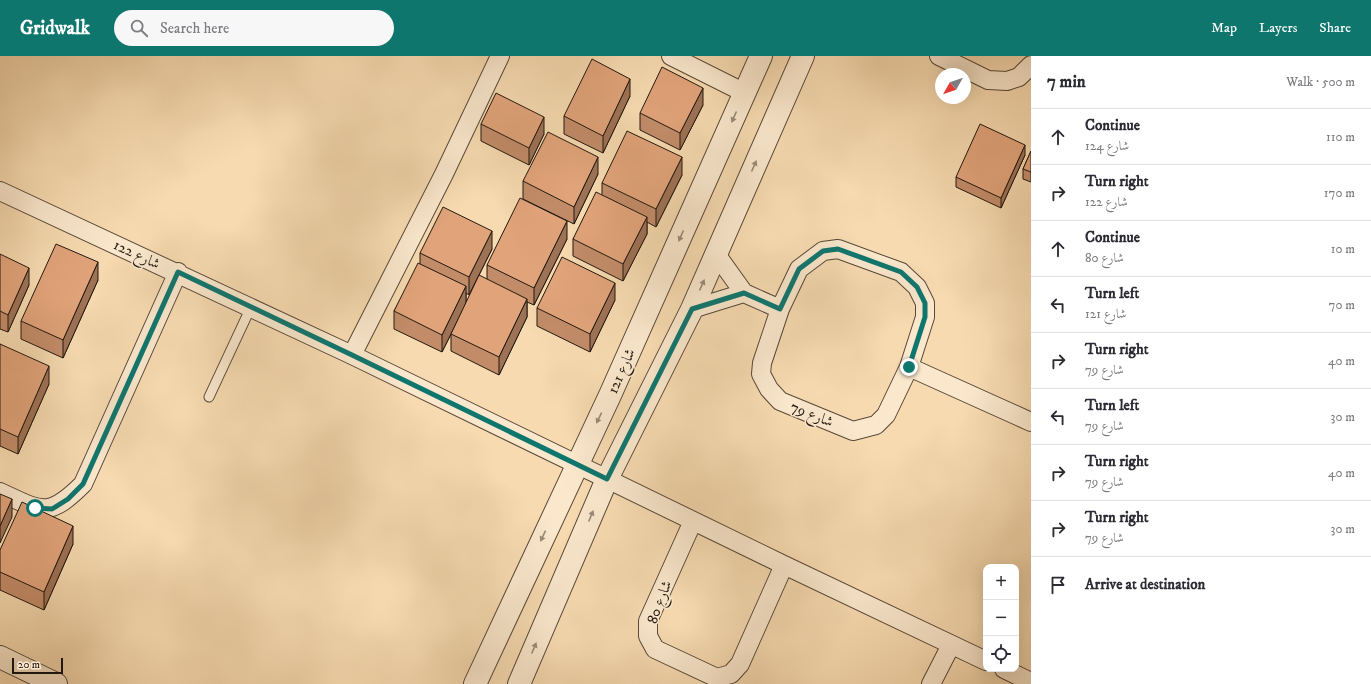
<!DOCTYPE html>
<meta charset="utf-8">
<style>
body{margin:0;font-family:"IM FELL DW Pica",Amiri,serif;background:#f7f7f7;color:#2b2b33}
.controls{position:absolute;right:12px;bottom:12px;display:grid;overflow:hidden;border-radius:8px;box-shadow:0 4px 16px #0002}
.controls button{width:36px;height:36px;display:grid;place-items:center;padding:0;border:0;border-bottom:1px solid #e1e1e2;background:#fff;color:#2b2b33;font:20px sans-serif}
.compass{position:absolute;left:935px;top:12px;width:36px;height:36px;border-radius:50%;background:#fff;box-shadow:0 4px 16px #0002;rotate:230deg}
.scale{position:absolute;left:12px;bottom:10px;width:51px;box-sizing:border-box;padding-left:4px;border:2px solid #221810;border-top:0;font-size:11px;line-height:14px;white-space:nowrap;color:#221810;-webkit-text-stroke:3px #fae7cc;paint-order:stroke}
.stop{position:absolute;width:12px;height:12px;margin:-9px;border:3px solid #0f766e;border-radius:50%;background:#fff}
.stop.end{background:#0f766e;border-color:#fff;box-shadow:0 1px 4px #0008}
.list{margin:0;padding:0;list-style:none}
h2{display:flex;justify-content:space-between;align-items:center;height:52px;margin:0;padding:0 16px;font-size:17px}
h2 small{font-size:13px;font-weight:400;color:#7c7c81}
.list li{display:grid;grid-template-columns:26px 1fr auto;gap:12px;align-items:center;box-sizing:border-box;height:56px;padding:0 16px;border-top:1px solid #e1e1e2}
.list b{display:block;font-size:15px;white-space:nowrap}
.list p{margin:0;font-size:13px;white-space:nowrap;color:#7c7c81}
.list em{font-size:13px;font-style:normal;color:#7c7c81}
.icon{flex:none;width:22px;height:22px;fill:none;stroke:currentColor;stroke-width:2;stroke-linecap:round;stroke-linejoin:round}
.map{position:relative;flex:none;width:1031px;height:628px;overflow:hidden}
header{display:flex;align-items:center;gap:24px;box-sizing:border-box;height:56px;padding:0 20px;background:#0f766e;color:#fff}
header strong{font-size:19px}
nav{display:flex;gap:22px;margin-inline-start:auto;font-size:14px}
.search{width:280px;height:36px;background:#f7f7f7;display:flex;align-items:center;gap:10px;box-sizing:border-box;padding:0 14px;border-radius:22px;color:#7c7c81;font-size:15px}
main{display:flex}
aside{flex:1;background:#fff}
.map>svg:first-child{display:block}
</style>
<header>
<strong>Gridwalk</strong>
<div class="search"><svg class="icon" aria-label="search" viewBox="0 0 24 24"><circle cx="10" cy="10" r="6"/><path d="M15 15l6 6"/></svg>Search here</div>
<nav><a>Map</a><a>Layers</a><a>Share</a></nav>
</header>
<main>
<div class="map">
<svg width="1031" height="628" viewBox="0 0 1031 628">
<rect width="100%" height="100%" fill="#f7dab0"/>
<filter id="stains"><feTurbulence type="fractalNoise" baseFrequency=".005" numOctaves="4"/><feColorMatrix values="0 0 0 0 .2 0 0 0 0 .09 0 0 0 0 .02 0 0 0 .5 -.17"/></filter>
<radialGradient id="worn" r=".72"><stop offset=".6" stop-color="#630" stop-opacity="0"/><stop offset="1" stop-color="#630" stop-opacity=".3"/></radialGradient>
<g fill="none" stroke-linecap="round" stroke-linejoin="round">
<defs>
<path id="service" d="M209,341L251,251"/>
<path id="minor" d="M671,0L745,37
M939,0L988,24L1007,25L1019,21L1031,9
M0,135L352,299L784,509L986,605
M838,193L901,216L917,231L925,247V261L909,311L886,359L876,369L853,375L780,345L769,333L761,318L762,307L780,253L799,213L823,195Z
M716,198L744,237L780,253
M692,253L744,237
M352,299L444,118L500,0
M909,311L1031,366
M0,436C41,455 48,463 83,428L178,216
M693,465L648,565V580L655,593L717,622L731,618L740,608L784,509
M1004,613L1031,626
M931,628L951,589"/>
<path id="tertiary" d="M0,601L56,628
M475,628L611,337L761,0
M519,628L607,423L692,253L803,0"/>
</defs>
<use href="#service" stroke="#574838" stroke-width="11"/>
<use href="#minor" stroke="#574838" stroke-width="20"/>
<use href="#tertiary" stroke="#574838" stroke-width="24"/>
<use href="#service" stroke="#fae7cc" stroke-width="9"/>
<use href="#minor" stroke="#fae7cc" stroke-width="18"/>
<use href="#tertiary" stroke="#fae7cc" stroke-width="22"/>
</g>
<path fill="#c28c69" stroke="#221810" d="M630,40L603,97L564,78V60Z
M703,49L680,94L640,74V57Z
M481,68L544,78L529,109L481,85Z
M1031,95V126L1023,123V113Z
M1025,99L1001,152L956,131V121Z
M598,118L574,168L523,143V125Z
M682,119L656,171L647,166V178L623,225L573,200V183L602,138V127Z
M567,183L534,249L527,246V261L499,319L451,295V278L442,296L394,273V255L420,208V197L492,193L469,239L466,237V247L487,223V209Z
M0,198L29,229L8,276L0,273Z
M98,224L63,302L21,283V265Z
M615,244L590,296L537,270V252Z
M0,288L49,328L18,398L0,390Z
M73,488L44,554L0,534V494Z"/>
<path fill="#9e7255" stroke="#221810" d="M630,23V40L603,97V80Z
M703,32V49L680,94V77Z
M544,61V78L529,109V92Z
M1025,89V99L1001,152V142Z
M598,101V118L574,168V151Z
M682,101V119L656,171V153Z
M647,161V178L623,225V208Z
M567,165V183L534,249V232Z
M492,175V193L469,239V221Z
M98,206V224L63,302V284Z
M29,212V229L8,276V259Z
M615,227V244L590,296V278Z
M466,230V248L442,296V279Z
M527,243V261L499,319V301Z
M49,310V328L18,398V381Z
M12,443V461L0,487V470Z
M73,470V488L44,554V536Z"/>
<path fill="#e1a37a" stroke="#221810" d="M592,3L630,23L603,80L564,60Z
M662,11L703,32L680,77L640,57Z
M496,37L544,61L529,92L481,68Z
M980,68L1025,89L1001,142L956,121Z
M627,75L682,101L656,153L602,127Z
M548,76L598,101L574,151L523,125Z
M1031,95V116L1023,113Z
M596,136L647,161L623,208L573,183Z
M520,142L567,165L534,232L487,209Z
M443,151L492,175L469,221L420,197Z
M56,188L98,206L63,284L21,265Z
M0,198L29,212L8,259L0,255Z
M562,201L615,227L590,278L537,252Z
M418,207L466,230L442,279L394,255Z
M479,219L527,243L499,301L451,278Z
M0,288L49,310L18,381L0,373Z
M0,438L12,443L0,470Z
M22,446L73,470L44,536L0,516V494Z"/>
<defs><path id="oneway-solid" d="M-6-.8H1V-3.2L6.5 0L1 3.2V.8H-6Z"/></defs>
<g fill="#998a77">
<use href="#oneway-solid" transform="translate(734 61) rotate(114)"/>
<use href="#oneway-solid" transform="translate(754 110) rotate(-66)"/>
<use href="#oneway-solid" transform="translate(681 180) rotate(114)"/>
<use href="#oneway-solid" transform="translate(702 229) rotate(-66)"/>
<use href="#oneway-solid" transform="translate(599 362) rotate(116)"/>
<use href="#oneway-solid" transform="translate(591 460) rotate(-67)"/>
<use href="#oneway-solid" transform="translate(543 480) rotate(115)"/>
<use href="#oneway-solid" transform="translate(534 592) rotate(-67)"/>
</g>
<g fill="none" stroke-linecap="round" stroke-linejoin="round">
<path stroke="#0f766e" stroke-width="5" d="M35,452L52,453L68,443L83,428L178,216L352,299L607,423L692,253L744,237L780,253L799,213L823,195L838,193L901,216L917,231L925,247V261L909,311"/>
</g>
<g text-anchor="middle" stroke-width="3" stroke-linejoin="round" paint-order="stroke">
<g font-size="15" fill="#221810" stroke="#fae7cc">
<text transform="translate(137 198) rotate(25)" y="5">شارع 122</text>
<text transform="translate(621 315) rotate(-66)" y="5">شارع 121</text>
<text transform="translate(812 358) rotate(22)" y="5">شارع 79</text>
<text transform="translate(659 546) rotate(-69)" y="5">شارع 80</text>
</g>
</g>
<rect width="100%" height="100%" filter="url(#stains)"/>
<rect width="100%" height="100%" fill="url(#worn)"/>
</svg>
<div class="controls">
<button>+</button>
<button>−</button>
<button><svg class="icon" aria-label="locate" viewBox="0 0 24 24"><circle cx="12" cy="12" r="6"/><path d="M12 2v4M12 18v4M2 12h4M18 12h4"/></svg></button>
</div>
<svg class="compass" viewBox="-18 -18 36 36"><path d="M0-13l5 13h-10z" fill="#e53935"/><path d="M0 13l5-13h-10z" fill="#7c7c81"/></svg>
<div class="scale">20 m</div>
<div class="stop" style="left:35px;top:452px"></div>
<div class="stop end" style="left:909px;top:311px"></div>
</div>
<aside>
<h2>7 min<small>Walk · 500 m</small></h2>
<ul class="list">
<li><svg class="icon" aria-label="ahead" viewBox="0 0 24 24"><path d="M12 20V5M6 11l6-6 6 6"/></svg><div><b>Continue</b><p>شارع 124</p></div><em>110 m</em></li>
<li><svg class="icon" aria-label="right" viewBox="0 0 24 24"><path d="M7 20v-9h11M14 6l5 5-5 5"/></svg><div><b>Turn right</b><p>شارع 122</p></div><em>170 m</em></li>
<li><svg class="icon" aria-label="ahead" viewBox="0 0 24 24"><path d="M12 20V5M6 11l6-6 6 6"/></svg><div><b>Continue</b><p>شارع 80</p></div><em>10 m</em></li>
<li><svg class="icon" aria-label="left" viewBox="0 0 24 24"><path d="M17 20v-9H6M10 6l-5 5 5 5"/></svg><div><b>Turn left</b><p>شارع 121</p></div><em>70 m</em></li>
<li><svg class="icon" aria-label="right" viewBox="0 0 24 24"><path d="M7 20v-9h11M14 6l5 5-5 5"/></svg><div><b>Turn right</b><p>شارع 79</p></div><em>40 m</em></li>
<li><svg class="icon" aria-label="left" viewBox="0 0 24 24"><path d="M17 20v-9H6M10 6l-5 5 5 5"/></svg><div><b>Turn left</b><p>شارع 79</p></div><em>30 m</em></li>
<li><svg class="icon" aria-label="right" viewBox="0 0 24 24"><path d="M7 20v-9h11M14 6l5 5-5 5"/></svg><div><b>Turn right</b><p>شارع 79</p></div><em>40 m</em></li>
<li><svg class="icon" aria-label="right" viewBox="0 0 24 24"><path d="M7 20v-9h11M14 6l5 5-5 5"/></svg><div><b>Turn right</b><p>شارع 79</p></div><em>30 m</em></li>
<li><svg class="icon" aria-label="arrive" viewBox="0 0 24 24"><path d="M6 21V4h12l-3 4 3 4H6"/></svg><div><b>Arrive at destination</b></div></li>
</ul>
</aside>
</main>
